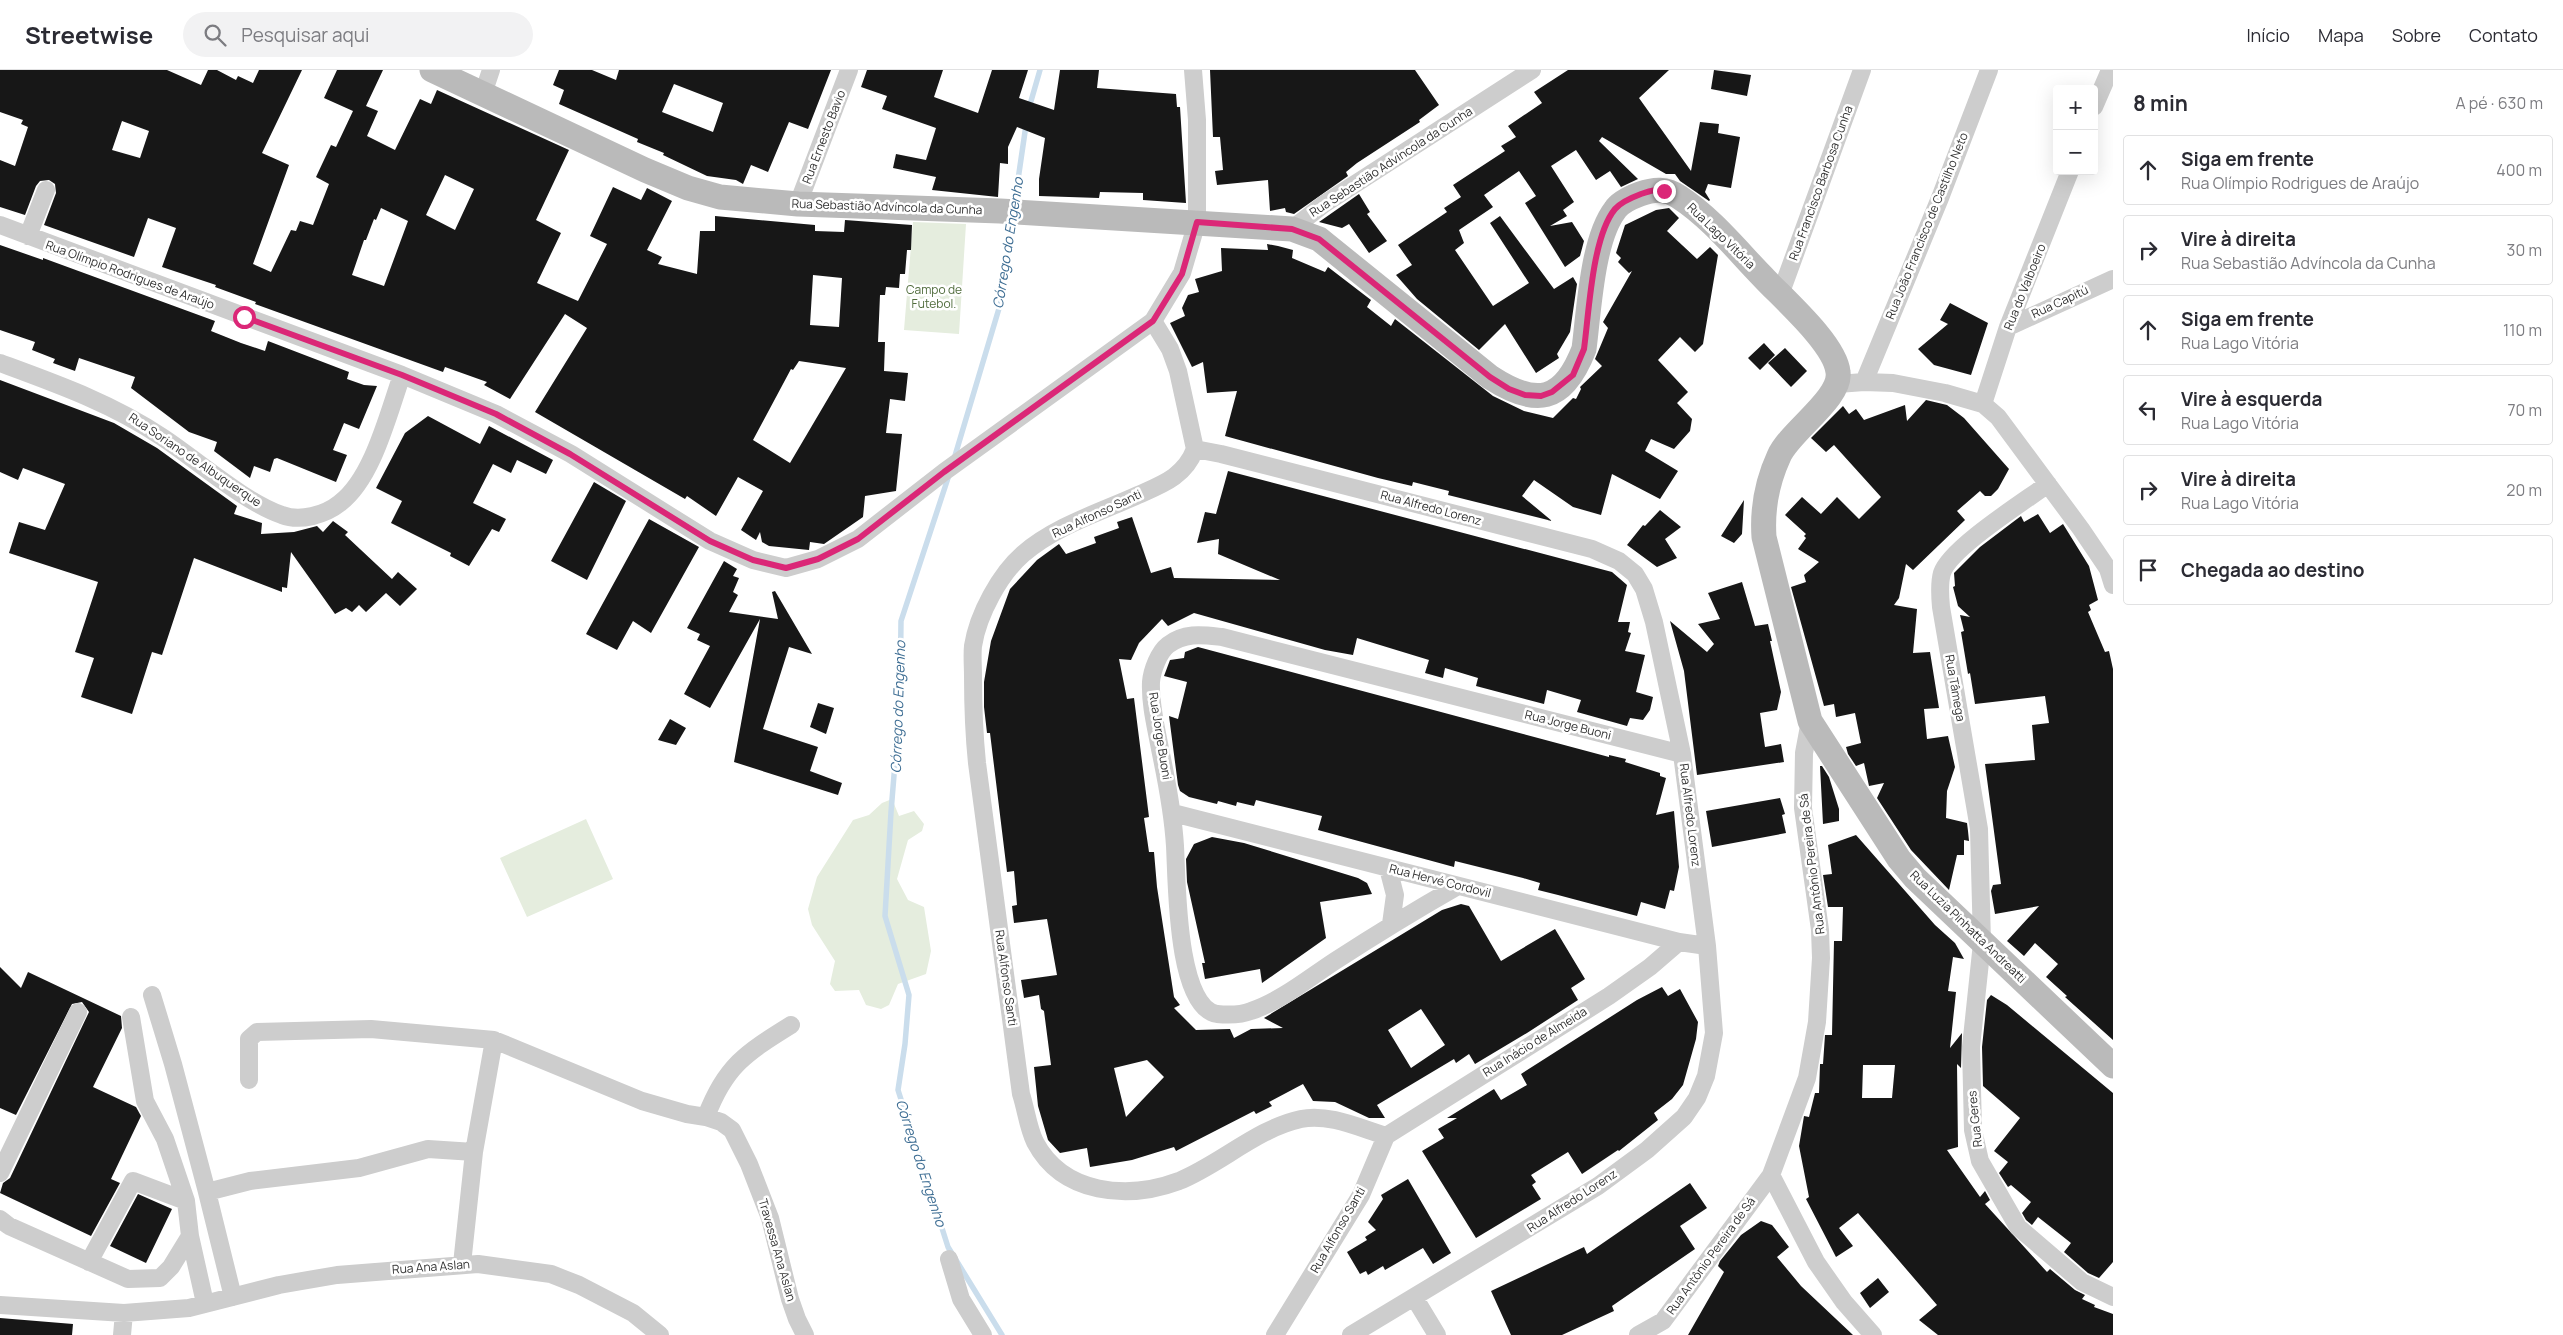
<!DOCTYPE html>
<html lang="pt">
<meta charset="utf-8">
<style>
body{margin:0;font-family:Manrope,sans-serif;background:#f2f2f3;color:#2b2b33}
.controls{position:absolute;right:15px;top:15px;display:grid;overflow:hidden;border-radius:5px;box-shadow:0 5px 20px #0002}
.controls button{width:45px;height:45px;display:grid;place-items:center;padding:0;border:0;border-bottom:1px solid #e1e1e2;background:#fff;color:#2b2b33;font:25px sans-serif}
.stop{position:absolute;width:15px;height:15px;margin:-11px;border:4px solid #db2777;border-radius:50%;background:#fff}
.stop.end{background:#db2777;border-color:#fff;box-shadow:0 1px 5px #0008}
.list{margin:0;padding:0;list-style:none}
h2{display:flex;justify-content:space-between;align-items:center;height:65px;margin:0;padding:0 20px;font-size:21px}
h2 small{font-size:16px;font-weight:400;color:#7c7c81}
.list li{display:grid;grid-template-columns:32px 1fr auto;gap:15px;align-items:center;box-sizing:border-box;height:70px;margin:0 10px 10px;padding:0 10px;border:1px solid #e1e1e2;border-radius:5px}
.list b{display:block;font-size:19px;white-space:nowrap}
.list p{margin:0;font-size:16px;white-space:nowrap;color:#7c7c81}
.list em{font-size:16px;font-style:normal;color:#7c7c81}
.icon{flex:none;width:28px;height:28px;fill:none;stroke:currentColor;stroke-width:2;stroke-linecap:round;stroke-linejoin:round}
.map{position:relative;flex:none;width:2113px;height:1265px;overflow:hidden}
header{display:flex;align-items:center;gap:30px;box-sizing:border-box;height:70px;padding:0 25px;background:#fff;border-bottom:1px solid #e1e1e2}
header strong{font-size:24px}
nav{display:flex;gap:28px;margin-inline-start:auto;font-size:18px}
.search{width:350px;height:45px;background:#f2f2f3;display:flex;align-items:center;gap:12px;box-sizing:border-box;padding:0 18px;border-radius:28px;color:#7c7c81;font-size:19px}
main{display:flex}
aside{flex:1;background:#fff}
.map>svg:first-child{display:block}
</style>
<header>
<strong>Streetwise</strong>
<div class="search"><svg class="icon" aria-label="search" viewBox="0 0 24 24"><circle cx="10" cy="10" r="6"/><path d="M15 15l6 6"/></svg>Pesquisar aqui</div>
<nav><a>Início</a><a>Mapa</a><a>Sobre</a><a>Contato</a></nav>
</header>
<main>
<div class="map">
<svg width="2113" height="1265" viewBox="0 0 2113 1265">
<rect width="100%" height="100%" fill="#fff"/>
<path fill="#e5edde" d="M913,152L966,154L959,264L904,260Z
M892,729L899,746L914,741L924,754L922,761L908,770L897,809L908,830L924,837L931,881L926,904L898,914L889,935L881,939L866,935L859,920L835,921L830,914L835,891L812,855L808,839L817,807L853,750L869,745L882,733Z
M586,749L613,809L527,847L500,788Z"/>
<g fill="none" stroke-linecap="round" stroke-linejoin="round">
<path stroke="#caddec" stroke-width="5.5" d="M1029,38L1040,0
M1014,137L1026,55
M954,389L1003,225L1013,149
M949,405L901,551L900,632L891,742L885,846L909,925L905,974L898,1020L948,1177L1002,1265"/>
</g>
<path fill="#171717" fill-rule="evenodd" d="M0,0H167L201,15L208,0H217L236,10L238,6L253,13L259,0H302L262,83L289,95L253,194L271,202L291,160L296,161L300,151L313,155L329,114L316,107L331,75L336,77L353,41L324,28L337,0H383L366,36L378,41L367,66L395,80L420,29L431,34L437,20L569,80L536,150L561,163L537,213L578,231L607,174L590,166L613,117L641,130L647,118L672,131L647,180L662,187L658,194L697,204L700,161H715V146L815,155V161L844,162L845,150L912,155L911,180H907L905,204H900L899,218L886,217L885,225H880L878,272H885L884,301L908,303L905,331L890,329L886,363L902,364L896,421L865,426L863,447L824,474L810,472L809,480L769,476L762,472L760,462L756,470L741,460L763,421L738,407L716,446L687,426L685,429L535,342L587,258L565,244L510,329L484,315L487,312L445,297L443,302L255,234L256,232L215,217L216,215L162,197L176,158L148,148L134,187L44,155L56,123L55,114L49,110L40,111L36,116L25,145L0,137V90L15,96L28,57L21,54L23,50L0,42ZM122,51L149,61L140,88L112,80ZM445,105L474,119L455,160L426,145ZM381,138L408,151L384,216L352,205L364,170H366L374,149L376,150ZM813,205L842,208L839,257L810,255ZM799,291L846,298L790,393L753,370L791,299L793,300Z
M559,0H592L616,10L619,0H831L808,59L789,52L768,102L751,95L743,114L736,110L707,106L663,85L664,83L637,72L638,69L559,34L564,20L553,15ZM674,14L723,33L713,62L662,42Z
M867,0H943L934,27L978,43L992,0H1028L1019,28L1054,40L1060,0H1099L1097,18L1176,24L1177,37H1180L1186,133L1143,130V123L1100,122L1099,128L1039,126V109L1045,68L1017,57L1008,77V94L1000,93L998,127L932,120L936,107L893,98L896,84L926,90L936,58L882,39L887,26L861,17Z
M1210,0H1415L1439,35L1419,50L1420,52L1357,93L1346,102L1348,106L1294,144L1286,142L1285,138L1270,141L1268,110L1217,115L1215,101L1223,100L1220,67H1213Z
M1568,0H1669L1639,28L1691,101L1700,52L1719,54L1718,63L1740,67L1731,118L1708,114L1705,122L1710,130L1709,131L1680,111L1675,104H1666L1602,67L1599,71L1638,109L1621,117L1610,101L1596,110L1576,80L1551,96L1574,132L1563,140L1567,146L1550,156L1572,152L1584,171L1580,186L1565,197L1525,133L1536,126L1519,101L1484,125L1493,137L1459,160L1464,173L1455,180L1493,236L1529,213L1490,153L1500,146L1554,219L1573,207L1577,214L1570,262L1557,284L1559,288L1536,303L1505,254L1479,280L1417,229L1396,205L1412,195L1398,175L1447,142L1444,138L1461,127L1453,115L1505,81L1501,76L1516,67L1508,56L1542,33L1534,22Z
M1714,0L1751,5L1747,26L1711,19Z
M1359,124L1370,142L1367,144L1387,171L1369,183L1349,154L1342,158L1319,152Z
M1669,138L1679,148L1667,161L1697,189L1710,177L1718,185L1703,274L1695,282L1680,267L1658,290L1688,322L1677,333L1692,349L1690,361L1674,379L1651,369L1645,381L1678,401L1660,429L1612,404L1601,445L1573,437L1534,410L1522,426L1552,451L1448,425L1449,421L1413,412L1412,416L1378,408L1225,366L1237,321L1207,323L1203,292L1192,297L1170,253L1185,246L1182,238L1188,225L1199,222L1195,209L1222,201L1221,178L1268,180L1267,174L1278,176L1293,180L1292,188L1325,202L1328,197L1371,230L1367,237L1391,256L1395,249L1493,326L1524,341L1553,348L1573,328L1576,329L1581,319L1580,317L1602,296L1595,289L1608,258L1603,252L1632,201L1629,203L1618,192L1621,188L1616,183L1625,155L1656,140Z
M0,175L43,190V188L215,251L211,261L241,273L265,281L268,271L349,302L347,309L364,315L377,316L359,359L344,353L333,380L347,385L336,412L277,388L274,389L270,402L254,396L250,408L214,381L217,372L189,362L131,318L135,307L79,288L75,301L53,293L55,289L32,280L35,272L0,260Z
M1950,233L1988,253L1971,305L1934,295L1918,279L1948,254L1940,250Z
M1764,273L1775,285L1760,300L1748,288Z
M1785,278L1807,301L1791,317L1768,293Z
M0,310L114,353L157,378L237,436L234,444L262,453L261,464L294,462L317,456L323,462L333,451L348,462L345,465L392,509L398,502L417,519L400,536L386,523L366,542L359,535L352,542L346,538L335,544L291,482L287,518L282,517V522L194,488L162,585L152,582L132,644L81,627L94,588L75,582L98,512L9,483L19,452L45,460L65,414L23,398L18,410L0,402Z
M1926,330L1947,335L1964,348L2009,399L1998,419L1991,426H1985L1980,421L1957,441L1965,450L1913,500L1906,494L1899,528L1894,535L1917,539L1913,583L1930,582L1939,638L1924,639L1927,669L1948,666L1955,697L1947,721L1946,748L1967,753L1968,761L1969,771L1964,770V785H1957L1949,820L1911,780L1877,728L1884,713L1869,716L1864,693L1856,696L1848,684L1846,677L1861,673L1855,643L1836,647L1834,634L1824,636L1791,517L1806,512L1804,505L1819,492L1798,479L1806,468L1804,466L1806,464L1785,445L1802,427L1821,444L1837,427L1859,449L1881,427L1834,375L1826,382L1811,368L1843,336L1849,344L1856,339L1864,350L1905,335L1907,351Z
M428,346L480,374L489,356L553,390L546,404L517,390L511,403L493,394L473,433L506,449L499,462L492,459L469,496L450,486L451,483L391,453L402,431L376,418L405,363Z
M1228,401L1612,502L1627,515L1618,552H1630L1628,562L1631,563L1625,581L1645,585L1636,622L1653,627L1650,640L1643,650L1630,648L1627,656L1577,642L1581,630L1547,620L1544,634L1476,616L1478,608L1445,598L1443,608L1425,603L1429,590L1357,568L1353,585L1325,580L1194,543L1168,556L1162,549L1139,573L1131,590L1119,589L1127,629L1134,628L1149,747L1144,748L1149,782H1154L1157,817L1174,927L1180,935L1174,938L1196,960L1230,959L1234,968L1251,959L1283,958L1264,948L1442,840L1461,834L1469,836L1501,891L1555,859L1585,909L1571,918L1578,930L1527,963L1475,994L1469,984L1456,993L1454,989L1377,1035L1385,1048H1369L1335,1032L1313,1031L1303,1014L1269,1032L1272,1036L1256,1044L1254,1041L1176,1081L1174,1077L1132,1090L1090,1097L1087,1078L1060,1083L1048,1070L1038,1036L1034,997L1051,995L1044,941L1041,939L1039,925L1024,928L1021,910L1057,905L1047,849L1014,853L1012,836L1017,835L1014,801L1007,802L990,663H987L984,637V612L991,571L1010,519L1037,490L1059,474L1066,484L1096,473L1094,467L1119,458L1117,452L1132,447L1151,503L1171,497L1174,508L1280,510L1218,484L1219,469L1197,473L1205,442L1216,444ZM1421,939L1445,975L1411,998L1388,960ZM1147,990L1164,1007L1126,1047L1114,998Z
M594,412L626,431L587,510L551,491Z
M1744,430L1742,464L1734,473L1721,466Z
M1660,440L1681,457L1665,469L1677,488L1657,497L1627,475L1643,455L1645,456Z
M2038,444L2050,463L2063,454L2089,496L2098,530L2089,535L2091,540L2088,542L2105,582L2109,581L2113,599V970L2065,927L2067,926L2046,907L2058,894L2035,873L2024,886L2007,871L2039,836L1995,844L1991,821L1993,815L2001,814L1985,694L2035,690L2032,655L2049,653L2045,626L1975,634L1970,603L1968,604L1961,562L1964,561L1960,545L1970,547L1958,536L1953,517L1955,516L1954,503L1980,477L2013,452L2021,446L2024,452Z
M649,449L699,477L651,563L633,551L617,580L586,564Z
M724,491L737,499L733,506L739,508L733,522L738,525L729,542L778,549L772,522L775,521L812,584L789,577L763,659L818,677L810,701L842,713L838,725L734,692L760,549L710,638L684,624L710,576L697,570L700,564L687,558Z
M1742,512L1755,556L1768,554L1772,571H1770L1781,622L1777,640L1760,643L1765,677L1781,674L1784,692L1697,705L1684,601L1670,551L1707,582L1714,574L1698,554L1720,549L1708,523Z
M1198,577L1609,687V685L1626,689L1625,692L1660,703V706L1666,708L1656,745L1674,741L1679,797L1674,821L1670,820L1665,839L1641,832L1637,846L1558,825L1538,820L1540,813L1523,808L1455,791L1454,797L1318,760L1322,746L1256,730L1254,736L1237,732L1236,736L1218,731L1217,734L1189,727L1180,721L1178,715L1169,646L1178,649L1187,612L1164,606L1170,590L1184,588L1185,582Z
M818,633L834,638L826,664L810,657Z
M670,649L686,658L676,675L658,670Z
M1820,696H1822L1829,707L1839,739V751L1823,754Z
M1780,728L1785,744L1782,745L1786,763L1712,777L1706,741Z
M1856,765L1935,855L1955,873L1964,889L1953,887L1948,921L1956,922L1950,978L1962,963L1961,998L1957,994L1958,1077L1947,1080L1980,1127L1985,1121L1990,1130L1985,1134L2047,1202L2050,1199L2075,1220L2085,1225L2082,1229L2095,1235L2094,1237L2113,1244V1265H1938L1919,1250L1937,1235L1858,1143L1839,1158L1853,1176L1836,1187L1806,1129L1809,1127L1799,1076L1804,1046L1809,1047L1815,1023H1819L1820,994H1823L1825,965H1832L1834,871H1842L1843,837H1828L1823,805L1832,804L1828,775ZM1863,995H1895L1892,1028H1862Z
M1212,767L1244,773L1358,808L1367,813L1372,824L1320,832L1326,868L1262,913L1260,899L1205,909L1202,893H1205L1187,812L1186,789L1194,774Z
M0,897L21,918L28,902L121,946L122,958L93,1017L136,1037L141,1046L111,1109L120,1113L91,1166L0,1123L3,1113L10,1108L89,942L82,932L72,934L16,1045L0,1038Z
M1662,917L1668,926L1680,919L1698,952L1696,969L1683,1015L1672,1029L1654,1043L1658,1050L1619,1081L1618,1080L1582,1104L1568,1082L1531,1105L1536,1112L1532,1115L1541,1129L1476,1168L1422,1081L1444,1068L1438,1059L1457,1048H1447L1494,1019L1501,1030L1527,1015L1521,1004L1637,930Z
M1991,925L2007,935L2113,1023V1192L2099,1208L2088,1203L2064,1182L2071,1173L2038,1147L2032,1155L2026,1150L2022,1143L2031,1132L2011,1115L2008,1117L1999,1103L2008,1092L1994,1081L2020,1048L1983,1016L1982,977L1987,930Z
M1408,1109L1451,1183L1433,1194L1423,1178L1385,1200L1383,1196L1368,1205L1366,1201L1360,1204L1347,1182L1367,1170L1365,1167L1376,1160L1368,1152L1383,1129L1381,1125Z
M1690,1113L1707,1138L1680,1156L1695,1179L1612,1236L1614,1241L1562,1265H1511L1491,1221L1584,1177L1587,1184Z
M138,1124L172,1139L146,1193L110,1176Z
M1761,1151L1772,1155L1789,1177L1777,1187L1801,1216L1853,1265H1688L1724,1202L1718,1196L1720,1191L1741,1165Z
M1878,1208L1889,1222L1870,1238L1860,1223Z
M0,1248L73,1254L72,1265H0Z"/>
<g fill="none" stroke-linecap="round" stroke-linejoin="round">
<path stroke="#cdcdcd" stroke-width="18" d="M483,24L491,0
M2094,37L2110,0
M798,134L849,0
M0,155L402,305L496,344L571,384L710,471L753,490L786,498L818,489L858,469L944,402L1153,251L1182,203L1197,152V50L1193,0
M1292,159L1324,134L1532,0
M28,166L46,120
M1780,225L1862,0
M1153,251L1170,279L1178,301L1195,379C1185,406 1163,414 1138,425C1101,442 1055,456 1023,484C1000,504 978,544 973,576C972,585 973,596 973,606C973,635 974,664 977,693L1021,1024C1026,1039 1028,1058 1035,1072C1063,1125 1128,1130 1179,1111C1219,1095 1258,1058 1301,1049C1328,1043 1360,1058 1386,1066L1361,1125L1275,1265
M2008,257L2113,209
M0,293C57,314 111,333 162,367C197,390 244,432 282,445C300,452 325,445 340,433C373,408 388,344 402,305
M1864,312L1940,128L1989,0
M1838,314L1864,312L1893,313L1945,323L1983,334L1998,347L2081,459L2108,499L2113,515
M1983,334L2008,257L2070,101
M1195,379L1221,384L1592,479L1619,491L1635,504L1644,519L1654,552L1682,684L1707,876L1714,963L1706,1006L1697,1028L1684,1047L1647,1080L1598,1116L1351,1265
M2048,414C2025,431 1950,478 1942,503C1939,513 1940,526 1941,537L1979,759L1982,873L1971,977L1973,1060L1980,1091L2018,1157L2082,1212L2113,1227
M1173,743L1679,872L1707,876
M1388,798L1395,825L1391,854
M1458,816C1416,840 1375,865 1335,891C1309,908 1281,931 1251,941C1241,945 1228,945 1217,944C1176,937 1177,810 1175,776C1173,743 1167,712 1160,679C1156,657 1150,634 1151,612C1152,600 1159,582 1168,575C1185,562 1203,565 1222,567L1682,684
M152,925L173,994L207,1122
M131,947L145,1031L165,1069L186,1131L190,1166L205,1233
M494,970L642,1031L687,1044L706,1047L721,1052L732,1060L749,1094L770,1148L790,1229L797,1249L805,1265
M249,1010V969L257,962L371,959L494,970L474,1082L462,1194
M706,1047C725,996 746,983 791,955
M1386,1066L1609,926L1650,897L1679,872
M0,1103L78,942
M1771,1105L1816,1192L1844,1232L1873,1265
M0,1149L9,1156L128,1209L160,1208L171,1197L190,1166
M949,1189L961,1229L983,1265
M89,1192L133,1111L186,1131
M233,1227L207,1122L250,1111L359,1098L428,1079L474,1082
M1414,1227L1437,1265
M0,1235L124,1243L189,1238L279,1215L337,1205L478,1194L551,1204L579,1215L633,1243L660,1265
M122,1265L124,1243
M1638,1265L1663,1251L1771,1105L1807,1008L1817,952L1821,888L1820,860L1803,738L1804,683L1810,651"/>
<path stroke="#bababa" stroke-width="25" d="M432,0L645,100L688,118L720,127L798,134L1000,141L1292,159L1319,169L1490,307C1536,337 1563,333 1584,279C1589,241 1592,170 1615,140C1620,132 1632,127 1640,124C1654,119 1666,118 1679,127C1710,147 1736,179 1761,205C1781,227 1835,273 1838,302C1842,328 1790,361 1779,386C1767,412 1762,438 1764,467L1810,651L1899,789L1915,808L2113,996"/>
</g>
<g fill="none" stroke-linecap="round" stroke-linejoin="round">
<path stroke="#db2777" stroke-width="6" d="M244,247L402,305L496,344L570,384L710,471L753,490L786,498L818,489L858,469L944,402L1153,251L1182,204L1197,152L1292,159L1319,169L1490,307L1509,319L1525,325L1541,326L1552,322L1573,305L1584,279C1589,243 1592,167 1615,139C1621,132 1633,127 1641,124C1650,121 1655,119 1664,121"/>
</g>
<g text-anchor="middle" stroke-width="5" stroke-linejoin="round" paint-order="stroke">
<g font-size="12" fill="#303030" stroke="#fff">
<text transform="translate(824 67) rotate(-69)" y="4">Rua Ernesto Bavio</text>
<text transform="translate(1391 92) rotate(-33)" y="4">Rua Sebastião Advíncola da Cunha</text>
<text transform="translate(1821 113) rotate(-70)" y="4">Rua Francisco Barbosa Cunha</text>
<text transform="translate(887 137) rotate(2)" y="4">Rua Sebastião Advíncola da Cunha</text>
<text transform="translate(1927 156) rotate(-68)" y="4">Rua João Francisco de Castilho Neto</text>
<text transform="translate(1721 166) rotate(44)" y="4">Rua Lago Vitória</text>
<text transform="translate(130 205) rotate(20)" y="4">Rua Olímpio Rodrigues de Araújo</text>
<text transform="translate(2025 217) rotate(-68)" y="4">Rua do Valboeiro</text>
<text transform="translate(2060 232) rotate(-25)" y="4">Rua Capitú</text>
<text transform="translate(195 390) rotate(34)" y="4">Rua Soriano de Albuquerque</text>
<text transform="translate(1431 438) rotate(15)" y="4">Rua Alfredo Lorenz</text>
<text transform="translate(1097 444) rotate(-25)" y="4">Rua Alfonso Santi</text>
<text transform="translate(1955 618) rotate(80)" y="4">Rua Tâmega</text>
<text transform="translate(1568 655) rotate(14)" y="4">Rua Jorge Buoni</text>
<text transform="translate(1160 666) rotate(81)" y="4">Rua Jorge Buoni</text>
<text transform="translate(1690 745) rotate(83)" y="4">Rua Alfredo Lorenz</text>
<text transform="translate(1812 794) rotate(-97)" y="4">Rua Antônio Pereira de Sá</text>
<text transform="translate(1440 811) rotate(14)" y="4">Rua Hervé Cordovil</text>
<text transform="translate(1968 857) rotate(44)" y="4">Rua Luzia Pinhatta Andreatti</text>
<text transform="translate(1006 908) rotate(82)" y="4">Rua Alfonso Santi</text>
<text transform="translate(1535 972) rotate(-32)" y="4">Rua Inácio de Almeida</text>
<text transform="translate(1975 1049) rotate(-96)" y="4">Rua Geres</text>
<text transform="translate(1572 1131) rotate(-33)" y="4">Rua Alfredo Lorenz</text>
<text transform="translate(1338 1160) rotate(-60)" y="4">Rua Alfonso Santi</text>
<text transform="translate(777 1180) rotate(74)" y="4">Travessa Ana Aslan</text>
<text transform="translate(1711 1186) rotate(-54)" y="4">Rua Antônio Pereira de Sá</text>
<text transform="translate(431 1197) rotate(-4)" y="4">Rua Ana Aslan</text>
</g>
<g font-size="12" fill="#506c3c" stroke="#fff">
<text x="934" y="224">Campo de<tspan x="934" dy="14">Futebol.</tspan></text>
</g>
<g font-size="14" font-style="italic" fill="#3d6d93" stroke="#fff">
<text transform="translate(1008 173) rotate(-81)" y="5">Córrego do Engenho</text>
<text transform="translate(898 637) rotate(-88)" y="5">Córrego do Engenho</text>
<text transform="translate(921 1093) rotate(72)" y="5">Córrego do Engenho</text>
</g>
</g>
</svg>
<div class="controls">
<button>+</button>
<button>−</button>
</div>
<div class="stop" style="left:244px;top:247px"></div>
<div class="stop end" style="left:1664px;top:121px"></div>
</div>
<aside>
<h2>8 min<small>A pé · 630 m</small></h2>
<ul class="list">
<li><svg class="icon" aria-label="ahead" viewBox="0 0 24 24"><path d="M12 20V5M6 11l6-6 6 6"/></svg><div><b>Siga em frente</b><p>Rua Olímpio Rodrigues de Araújo</p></div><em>400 m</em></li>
<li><svg class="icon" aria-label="right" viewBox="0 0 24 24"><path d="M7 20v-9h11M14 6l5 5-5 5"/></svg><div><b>Vire à direita</b><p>Rua Sebastião Advíncola da Cunha</p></div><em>30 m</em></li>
<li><svg class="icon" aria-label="ahead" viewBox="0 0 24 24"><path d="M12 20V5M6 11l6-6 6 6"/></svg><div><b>Siga em frente</b><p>Rua Lago Vitória</p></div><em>110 m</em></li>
<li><svg class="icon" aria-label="left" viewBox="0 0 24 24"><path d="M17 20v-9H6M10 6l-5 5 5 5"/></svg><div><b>Vire à esquerda</b><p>Rua Lago Vitória</p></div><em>70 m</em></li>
<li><svg class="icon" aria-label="right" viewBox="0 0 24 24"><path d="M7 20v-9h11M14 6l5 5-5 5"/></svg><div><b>Vire à direita</b><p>Rua Lago Vitória</p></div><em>20 m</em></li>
<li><svg class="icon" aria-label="arrive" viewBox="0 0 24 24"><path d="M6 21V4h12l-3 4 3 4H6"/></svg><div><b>Chegada ao destino</b></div></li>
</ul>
</aside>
</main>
